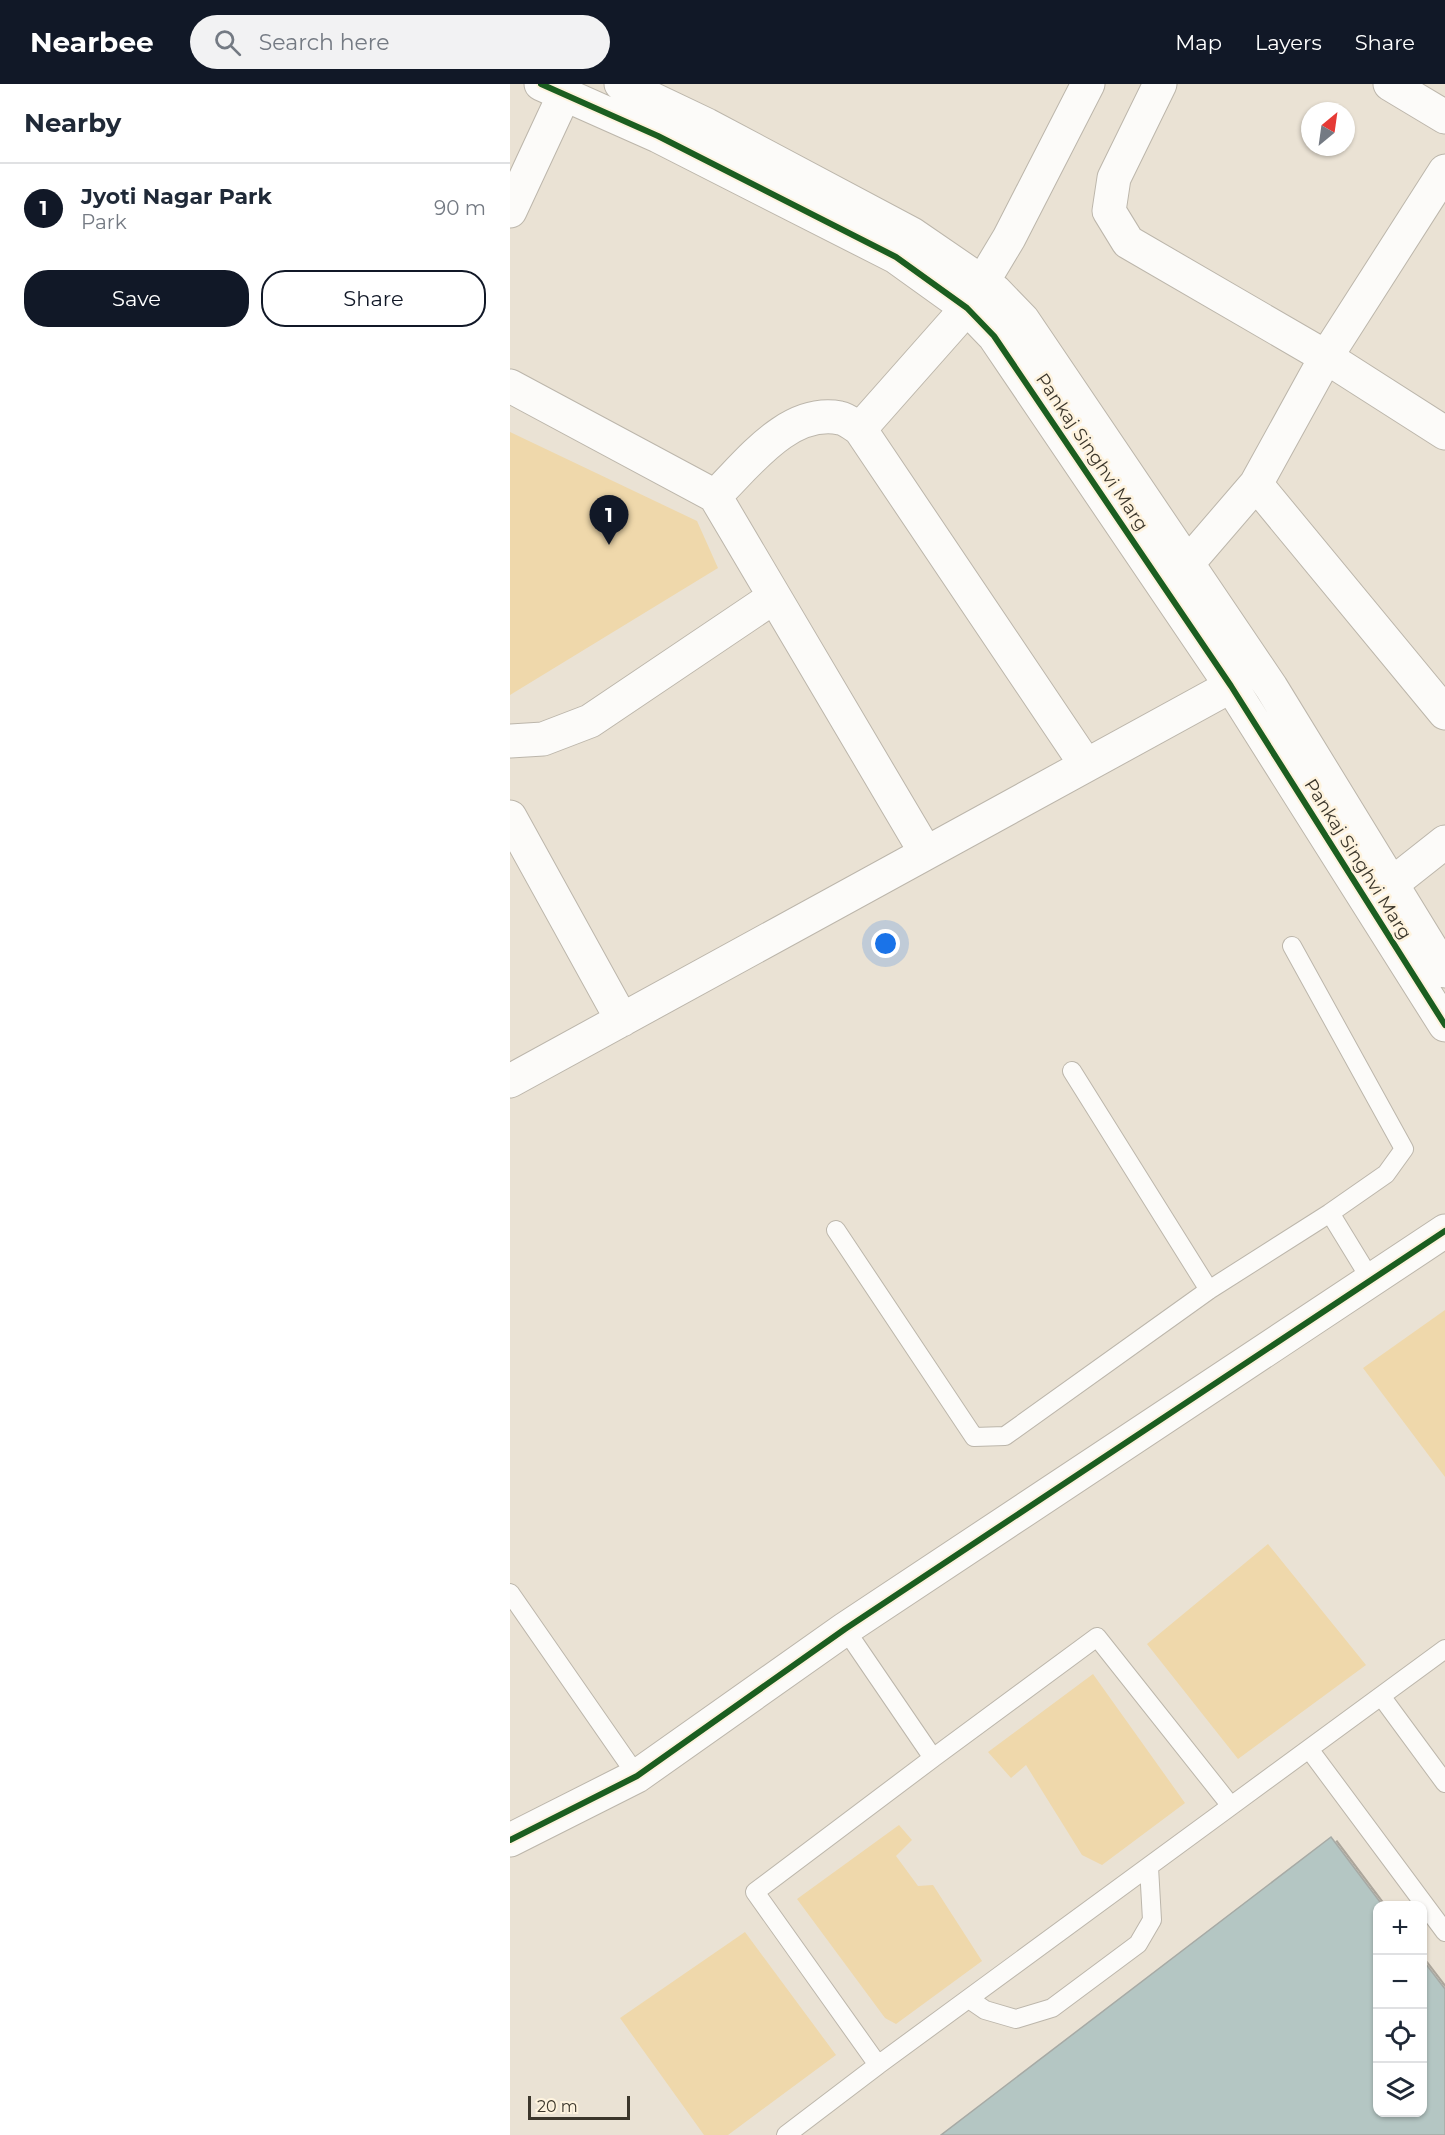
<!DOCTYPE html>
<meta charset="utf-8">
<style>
body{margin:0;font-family:Montserrat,sans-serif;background:#f2f2f3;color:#1f2937}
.controls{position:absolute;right:18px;bottom:18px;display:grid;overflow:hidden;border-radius:12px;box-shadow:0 2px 4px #0004}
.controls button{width:54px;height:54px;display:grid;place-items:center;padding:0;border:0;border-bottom:2px solid #e0e1e3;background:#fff;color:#1f2937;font:30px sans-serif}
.compass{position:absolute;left:791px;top:18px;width:54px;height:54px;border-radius:50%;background:#fff;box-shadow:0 2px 4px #0004;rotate:29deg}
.scale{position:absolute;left:18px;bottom:15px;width:102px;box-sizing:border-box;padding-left:6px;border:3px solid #3b362b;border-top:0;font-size:16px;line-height:21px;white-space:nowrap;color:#3b362b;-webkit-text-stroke:4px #fef3de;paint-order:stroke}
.you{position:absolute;left:376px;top:860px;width:21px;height:21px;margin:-15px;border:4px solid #fff;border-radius:50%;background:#1a73e8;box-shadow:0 0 0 9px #1a73e833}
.badge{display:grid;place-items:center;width:39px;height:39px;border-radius:50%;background:#111827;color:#fff;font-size:20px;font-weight:700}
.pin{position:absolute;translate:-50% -50px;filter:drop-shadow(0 2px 3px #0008)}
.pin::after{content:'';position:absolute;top:32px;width:21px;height:18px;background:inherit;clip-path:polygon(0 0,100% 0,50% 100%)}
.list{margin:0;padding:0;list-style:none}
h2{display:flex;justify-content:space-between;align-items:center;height:78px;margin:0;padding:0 24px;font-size:26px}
h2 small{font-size:20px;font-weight:400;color:#747a83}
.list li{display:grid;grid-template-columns:39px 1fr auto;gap:18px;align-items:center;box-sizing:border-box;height:90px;padding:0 24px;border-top:2px solid #e0e1e3}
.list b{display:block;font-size:22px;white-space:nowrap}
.list p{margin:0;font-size:20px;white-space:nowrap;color:#747a83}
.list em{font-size:20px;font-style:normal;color:#747a83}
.actions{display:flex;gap:12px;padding:18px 24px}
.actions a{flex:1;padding:14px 0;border:2px solid #111827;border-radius:24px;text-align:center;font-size:21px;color:#111827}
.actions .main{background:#111827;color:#fff}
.icon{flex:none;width:33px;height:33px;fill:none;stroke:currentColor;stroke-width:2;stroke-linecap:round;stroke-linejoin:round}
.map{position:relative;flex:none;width:935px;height:2051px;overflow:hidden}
header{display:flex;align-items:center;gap:36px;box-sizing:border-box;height:84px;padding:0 30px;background:#111827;color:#fff}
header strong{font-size:28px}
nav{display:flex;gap:33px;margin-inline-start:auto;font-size:21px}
.search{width:420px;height:54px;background:#f2f2f3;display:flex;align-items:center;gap:15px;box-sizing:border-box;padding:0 21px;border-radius:33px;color:#747a83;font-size:22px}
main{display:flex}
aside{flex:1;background:#fff}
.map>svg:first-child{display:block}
</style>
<header>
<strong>Nearbee</strong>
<div class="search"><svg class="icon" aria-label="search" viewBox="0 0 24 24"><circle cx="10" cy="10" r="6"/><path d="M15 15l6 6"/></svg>Search here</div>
<nav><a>Map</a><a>Layers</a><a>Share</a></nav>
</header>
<main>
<aside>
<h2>Nearby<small></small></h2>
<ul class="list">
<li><span class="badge">1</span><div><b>Jyoti Nagar Park</b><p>Park</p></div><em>90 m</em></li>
</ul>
<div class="actions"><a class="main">Save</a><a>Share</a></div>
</aside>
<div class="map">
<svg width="935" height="2051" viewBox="0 0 935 2051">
<defs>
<filter id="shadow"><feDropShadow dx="6" dy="4" stdDeviation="0" flood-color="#0004"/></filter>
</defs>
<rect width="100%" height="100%" fill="#eae2d4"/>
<path fill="#efd8ab" d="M0,348L187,437L208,484L0,611Z
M935,1226V1393L853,1284Z
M758,1460L856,1581L728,1675L637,1560Z
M583,1590L675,1719L592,1781L572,1771L516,1681L501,1694L478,1668Z
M389,1741L402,1756L386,1772L408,1802L423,1801L472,1877L386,1940L375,1934L287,1815Z
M235,1848L326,1971L218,2051H194L110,1934Z"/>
<path fill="#b4c6c3" stroke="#a7aaa5" stroke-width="1.5" filter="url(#shadow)" d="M821,1753L873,1822H868V2028H912V1875L935,1905V2051H431Z"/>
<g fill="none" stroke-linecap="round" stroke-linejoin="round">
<defs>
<path id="service" d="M782,862L894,1065L876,1090L820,1129
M562,987L699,1206
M326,1146L464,1353L495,1352L699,1206L820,1129L861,1196
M0,1509L127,1692
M871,1612L935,1699
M799,1665L935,1848
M423,1674L587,1553L721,1722L935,1565
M459,1915L475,1926L506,1935L542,1924L628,1860L642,1836L639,1783
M368,1981L721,1722
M276,2051L368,1981L245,1808L423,1674L335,1545"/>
<path id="minor" d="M650,0L604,94L599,127L618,158L816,273L935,349
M880,0L935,33
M935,87L816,273L746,400L935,629
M0,127L54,11
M0,302L205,412L416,769
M205,412C238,380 278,324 330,334C336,335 344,341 350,345
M678,479L746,400
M0,657L33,655L80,637L264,513
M576,681L350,345L457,224L499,154L578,0
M0,733L112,936
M859,818L935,758
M0,997L721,602
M0,1756L127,1692L335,1545L935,1147"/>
<path id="tertiary" d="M31,0L148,52L386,173L457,224L484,252L721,602L935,941
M111,0L197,41L402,150L485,207L513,236L761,603L935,887"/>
</defs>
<use href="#service" stroke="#bcb6ab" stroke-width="20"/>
<use href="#minor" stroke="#bcb6ab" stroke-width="35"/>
<use href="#tertiary" stroke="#bcb6ab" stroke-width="35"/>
<use href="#service" stroke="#fcfbf9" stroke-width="18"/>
<use href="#minor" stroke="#fcfbf9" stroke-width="33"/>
<use href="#tertiary" stroke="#fcfbf9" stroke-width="33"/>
<defs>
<path id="cycleway" d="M31,0L148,52L386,173L457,224L484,252L721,602L935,941
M0,1756L127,1692L335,1545L935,1147"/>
</defs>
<use href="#cycleway" stroke="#fef3de" stroke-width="10"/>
<use href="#cycleway" stroke="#1b5e20" stroke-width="6"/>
</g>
<g text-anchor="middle" stroke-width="5" stroke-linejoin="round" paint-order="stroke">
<g font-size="18" fill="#3b362b" stroke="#fef3de">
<text transform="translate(582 368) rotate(56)" y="6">Pankaj Singhvi Marg</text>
<text transform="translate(848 775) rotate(58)" y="6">Pankaj Singhvi Marg</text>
</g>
</g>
</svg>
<div class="controls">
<button>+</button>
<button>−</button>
<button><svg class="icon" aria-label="locate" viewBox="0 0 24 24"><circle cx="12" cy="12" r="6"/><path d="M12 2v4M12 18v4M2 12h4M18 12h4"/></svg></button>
<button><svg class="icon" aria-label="layers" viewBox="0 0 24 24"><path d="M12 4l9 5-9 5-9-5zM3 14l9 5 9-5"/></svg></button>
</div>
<svg class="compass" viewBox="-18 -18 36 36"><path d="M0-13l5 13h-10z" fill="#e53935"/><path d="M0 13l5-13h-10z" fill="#747a83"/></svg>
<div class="scale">20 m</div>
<div class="you"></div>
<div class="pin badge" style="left:99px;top:461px">1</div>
</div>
</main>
